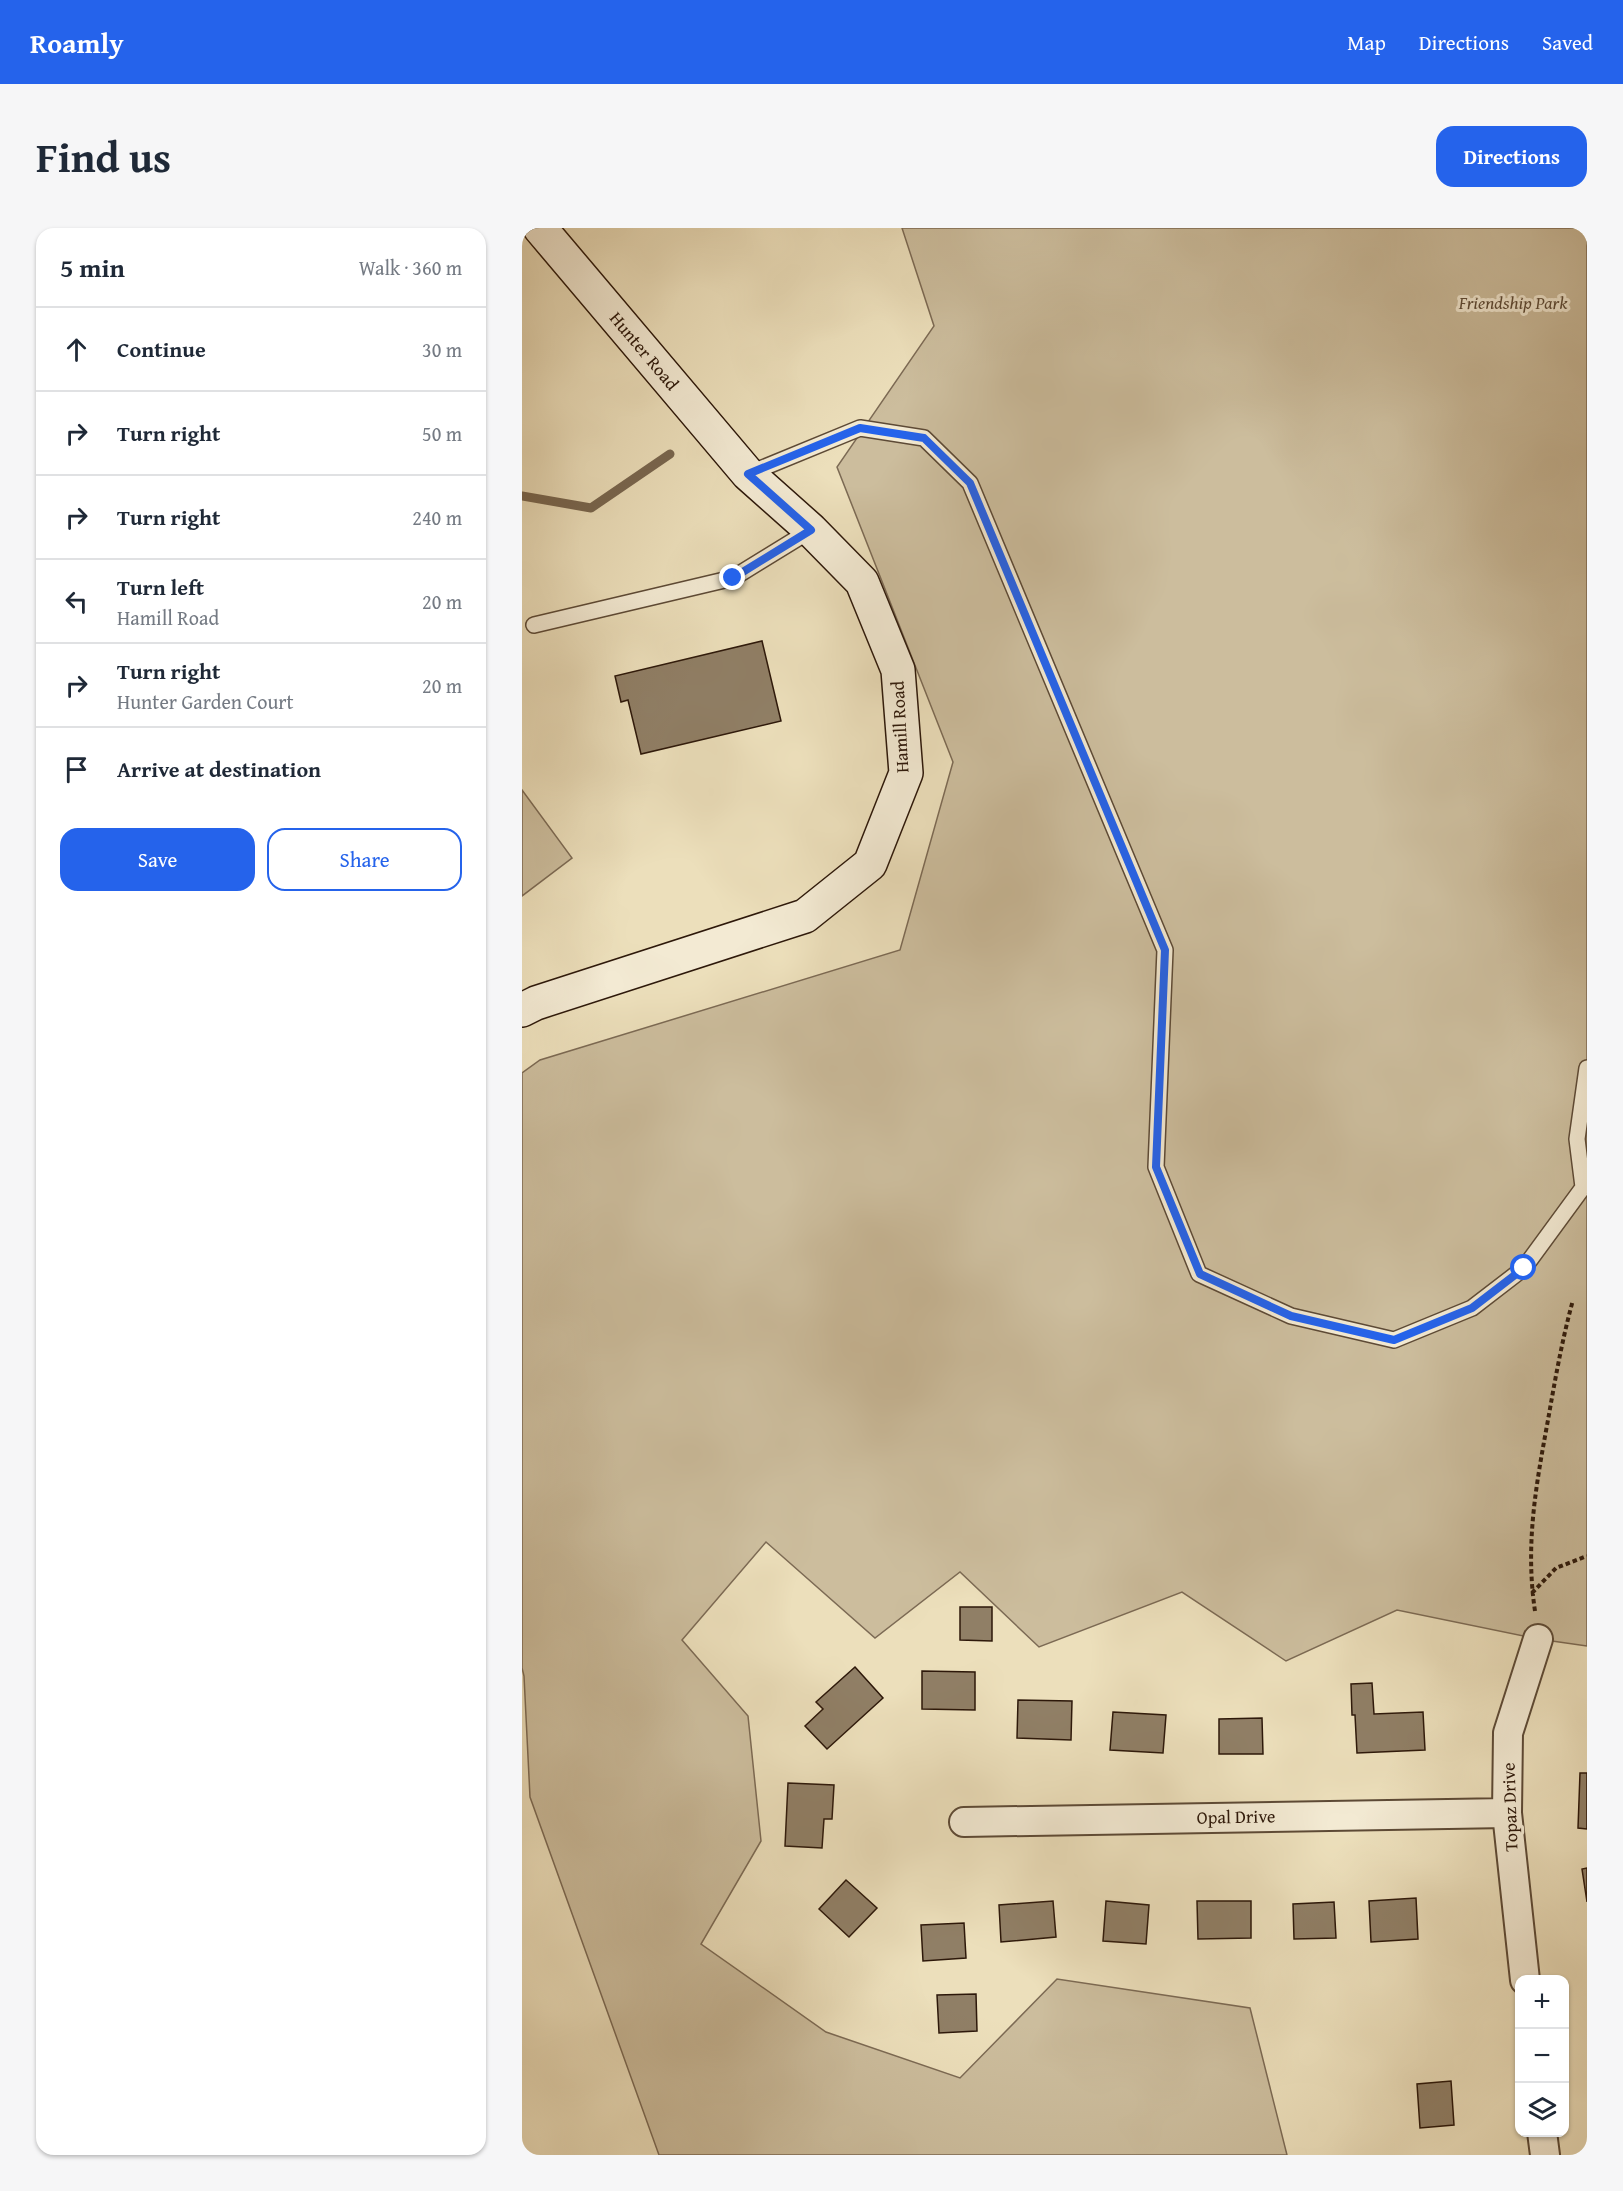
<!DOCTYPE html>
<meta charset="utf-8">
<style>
body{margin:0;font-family:"Gentium Book Plus",serif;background:#f6f6f7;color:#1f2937}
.controls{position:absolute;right:18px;bottom:18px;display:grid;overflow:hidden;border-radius:12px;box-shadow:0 2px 4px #0004}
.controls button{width:54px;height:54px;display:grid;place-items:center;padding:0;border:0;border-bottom:2px solid #e0e1e3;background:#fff;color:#1f2937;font:30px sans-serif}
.stop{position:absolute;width:18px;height:18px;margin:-14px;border:4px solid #2563eb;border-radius:50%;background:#fff}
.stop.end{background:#2563eb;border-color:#fff;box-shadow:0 2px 6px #0008}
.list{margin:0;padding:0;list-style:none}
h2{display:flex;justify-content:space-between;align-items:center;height:78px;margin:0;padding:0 24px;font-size:26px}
h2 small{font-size:20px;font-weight:400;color:#747a83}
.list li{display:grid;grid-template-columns:39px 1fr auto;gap:18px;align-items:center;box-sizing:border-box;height:84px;padding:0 24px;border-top:2px solid #e0e1e3}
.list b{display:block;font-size:22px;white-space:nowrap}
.list p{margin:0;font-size:20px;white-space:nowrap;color:#747a83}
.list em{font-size:20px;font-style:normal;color:#747a83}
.actions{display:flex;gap:12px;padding:18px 24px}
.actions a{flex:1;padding:14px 0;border:2px solid #2563eb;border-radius:18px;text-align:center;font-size:21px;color:#2563eb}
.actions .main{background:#2563eb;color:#fff}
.icon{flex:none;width:33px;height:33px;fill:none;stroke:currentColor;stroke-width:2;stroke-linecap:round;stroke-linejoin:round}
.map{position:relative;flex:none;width:1065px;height:1927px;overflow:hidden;border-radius:18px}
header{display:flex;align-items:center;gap:36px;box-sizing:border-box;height:84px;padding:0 30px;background:#2563eb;color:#fff}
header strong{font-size:28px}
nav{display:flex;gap:33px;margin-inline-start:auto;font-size:21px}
.intro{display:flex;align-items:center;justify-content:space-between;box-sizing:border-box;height:144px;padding:0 36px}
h1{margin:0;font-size:42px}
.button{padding:15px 27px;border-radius:18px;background:#2563eb;color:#fff;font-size:21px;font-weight:700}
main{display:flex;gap:36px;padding:0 36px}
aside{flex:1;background:#fff;border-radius:18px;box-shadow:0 2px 4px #0004}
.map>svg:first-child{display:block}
</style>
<header>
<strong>Roamly</strong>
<nav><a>Map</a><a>Directions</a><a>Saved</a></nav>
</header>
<div class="intro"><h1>Find us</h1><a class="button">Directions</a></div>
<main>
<aside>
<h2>5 min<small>Walk · 360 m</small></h2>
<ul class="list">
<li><svg class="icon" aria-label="ahead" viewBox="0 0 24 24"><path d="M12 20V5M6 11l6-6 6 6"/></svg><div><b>Continue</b></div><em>30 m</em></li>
<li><svg class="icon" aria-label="right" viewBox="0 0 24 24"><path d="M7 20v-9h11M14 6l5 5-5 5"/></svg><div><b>Turn right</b></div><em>50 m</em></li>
<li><svg class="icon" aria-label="right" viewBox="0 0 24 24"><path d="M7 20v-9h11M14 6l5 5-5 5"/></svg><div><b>Turn right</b></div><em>240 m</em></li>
<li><svg class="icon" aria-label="left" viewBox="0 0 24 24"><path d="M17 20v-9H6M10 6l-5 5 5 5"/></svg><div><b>Turn left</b><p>Hamill Road</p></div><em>20 m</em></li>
<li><svg class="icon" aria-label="right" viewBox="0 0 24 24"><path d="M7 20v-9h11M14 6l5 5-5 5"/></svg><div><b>Turn right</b><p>Hunter Garden Court</p></div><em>20 m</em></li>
<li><svg class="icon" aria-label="arrive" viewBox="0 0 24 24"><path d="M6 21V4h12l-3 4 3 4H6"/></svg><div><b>Arrive at destination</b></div></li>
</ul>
<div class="actions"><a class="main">Save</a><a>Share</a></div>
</aside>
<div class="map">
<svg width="1065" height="1927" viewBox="0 0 1065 1927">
<rect width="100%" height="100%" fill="#ecdfbb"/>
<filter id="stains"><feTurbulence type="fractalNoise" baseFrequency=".00333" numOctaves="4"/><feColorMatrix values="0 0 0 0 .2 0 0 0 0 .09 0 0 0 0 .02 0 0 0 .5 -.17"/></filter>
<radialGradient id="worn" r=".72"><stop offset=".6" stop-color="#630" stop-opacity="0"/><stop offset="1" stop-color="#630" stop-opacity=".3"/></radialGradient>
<path fill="#ccbd9d" stroke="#7c6a54" stroke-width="1.5" d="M380,0H1065V1418L1016,1411L875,1382L764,1433L660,1364L517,1419L438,1344L353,1410L244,1314L160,1412L226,1488L239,1613L179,1716L304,1804L438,1850L535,1751L728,1780L765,1927H137L8,1569L2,1448L0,1440V845L18,832L378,722L431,534L315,239L412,98Z
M0,562L50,630L0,668Z"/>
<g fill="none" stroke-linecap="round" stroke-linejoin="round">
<path stroke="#796750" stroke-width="9" d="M0,268L69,280L148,226"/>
</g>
<path fill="#907f66" stroke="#2d180a" stroke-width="1.5" d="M240,413L259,493L119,526L106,472L99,474L93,448Z
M438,1379H470V1413L438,1412Z
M333,1439L361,1470L305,1521L283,1498L301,1481L294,1474Z
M400,1443L453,1444V1482L400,1481Z
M850,1455L852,1486L901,1484L903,1522L835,1525L833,1487H830L829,1456Z
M496,1472L550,1473L549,1512L495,1510Z
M591,1484L644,1487L641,1525L588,1522Z
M740,1490L741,1526H697V1491Z
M1058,1545H1065V1601L1056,1600Z
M266,1555L312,1557L310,1591H302L300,1620L263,1618Z
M1065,1640V1674L1060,1641Z
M324,1652L355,1680L327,1709L297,1681Z
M894,1670L896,1711L849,1714L847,1673Z
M531,1673L534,1709L479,1714L477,1677Z
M584,1673L627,1677L624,1716L581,1713Z
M675,1673H729V1710L676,1711Z
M812,1674L814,1710L772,1711L771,1676Z
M442,1695L444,1730L401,1733L399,1697Z
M454,1766L455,1803L417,1805L415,1767Z
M929,1853L932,1897L898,1900L895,1856Z"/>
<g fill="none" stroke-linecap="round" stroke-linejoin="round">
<defs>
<path id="lane" d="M226,246L338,200L402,210L448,255L643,722L634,939L677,1046L769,1088L872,1112L950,1080L1002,1040L1065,954
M12,397L211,350L289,302
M1061,959L1055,911L1065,840"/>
<path id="street" d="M442,1594L985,1585
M1003,1752L985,1585L986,1505L1016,1411
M1020,1904L1023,1927"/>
<path id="secondary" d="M0,782L14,775L283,688L348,636L384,545L376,442L340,354L289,302L226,246L18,0"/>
</defs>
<use href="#lane" stroke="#5d4a36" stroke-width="18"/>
<use href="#street" stroke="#5d4a36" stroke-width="32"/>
<use href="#secondary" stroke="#2d180a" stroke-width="36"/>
<path stroke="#2d180a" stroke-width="4" stroke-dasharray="4.5 3" stroke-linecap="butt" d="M1010,1365L1034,1340L1065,1328
M1013,1383C1003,1317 1014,1257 1026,1192C1033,1152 1040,1112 1051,1072"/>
<use href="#lane" stroke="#f3ead3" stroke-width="15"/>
<use href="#street" stroke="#f3ead3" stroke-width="28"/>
<use href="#secondary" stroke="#f3ead3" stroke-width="33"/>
</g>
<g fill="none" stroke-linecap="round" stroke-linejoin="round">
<path stroke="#2563eb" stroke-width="8" d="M211,350L289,302L226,246L338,200L402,210L448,255L643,722L634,939L678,1046L769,1088L872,1112L950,1080L1002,1040"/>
</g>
<g text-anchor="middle" stroke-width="6" stroke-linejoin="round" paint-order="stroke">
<g font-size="18" font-style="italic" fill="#5d4a36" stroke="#f3ead3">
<text x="991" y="81">Friendship Park</text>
</g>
<g font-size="18" fill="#2d180a" stroke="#f3ead3">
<text transform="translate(122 123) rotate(50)" y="6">Hunter Road</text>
<text transform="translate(378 499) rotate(-93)" y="6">Hamill Road</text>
<text transform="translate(988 1579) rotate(-92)" y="6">Topaz Drive</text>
<text transform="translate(714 1589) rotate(-1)" y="6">Opal Drive</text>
</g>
</g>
<rect width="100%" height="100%" filter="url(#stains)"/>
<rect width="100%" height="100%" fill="url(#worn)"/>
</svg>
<div class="controls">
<button>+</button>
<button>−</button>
<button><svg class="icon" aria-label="layers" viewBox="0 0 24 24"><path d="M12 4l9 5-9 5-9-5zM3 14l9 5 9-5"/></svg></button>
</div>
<div class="stop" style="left:1002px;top:1040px"></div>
<div class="stop end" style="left:211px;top:350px"></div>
</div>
</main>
